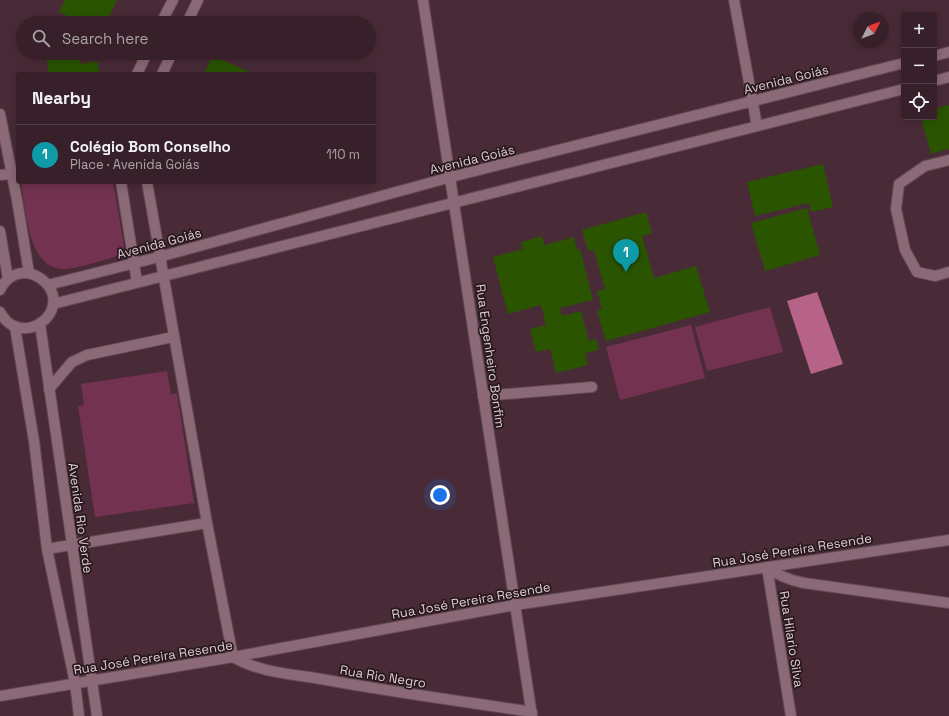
<!DOCTYPE html>
<meta charset="utf-8">
<style>
body{margin:0;font-family:"Space Grotesk",sans-serif;background:#422d35;color:#f1f3f6}
.controls{position:absolute;right:12px;top:12px;display:grid;overflow:hidden;border-radius:4px;box-shadow:0 2px 10px #0003}
.controls button{width:36px;height:36px;display:grid;place-items:center;padding:0;border:0;border-bottom:1px solid #513e46;background:#372029;color:#f1f3f6;font:20px sans-serif}
.compass{position:absolute;left:853px;top:12px;width:36px;height:36px;border-radius:50%;background:#372029;box-shadow:0 2px 10px #0003;rotate:48deg}
.you{position:absolute;left:440px;top:495px;width:14px;height:14px;margin:-10px;border:3px solid #fff;border-radius:50%;background:#1a73e8;box-shadow:0 0 0 6px #1a73e833}
.badge{display:grid;place-items:center;width:26px;height:26px;border-radius:50%;background:#d6ab8b;color:#fff;font-size:13px;font-weight:700}
.pin{position:absolute;translate:-50% -33px;filter:drop-shadow(0 1px 2px #0008)}
.pin::after{content:'';position:absolute;top:21px;width:14px;height:12px;background:inherit;clip-path:polygon(0 0,100% 0,50% 100%)}
.list{margin:0;padding:0;list-style:none}
h2{display:flex;justify-content:space-between;align-items:center;height:52px;margin:0;padding:0 16px;font-size:17px}
h2 small{font-size:13px;font-weight:400;color:#aaa3a8}
.list li{display:grid;grid-template-columns:26px 1fr auto;gap:12px;align-items:center;box-sizing:border-box;height:60px;padding:0 16px;border-top:1px solid #513e46}
.list b{display:block;font-size:15px;white-space:nowrap}
.list p{margin:0;font-size:13px;white-space:nowrap;color:#aaa3a8}
.list em{font-size:13px;font-style:normal;color:#aaa3a8}
.icon{flex:none;width:22px;height:22px;fill:none;stroke:currentColor;stroke-width:2;stroke-linecap:round;stroke-linejoin:round}
.map{position:relative;flex:none;width:949px;height:716px;overflow:hidden}
.search{position:absolute;background:#372029;box-shadow:0 2px 10px #0003;left:16px;top:16px;width:360px;height:44px;display:flex;align-items:center;gap:10px;box-sizing:border-box;padding:0 14px;border-radius:22px;color:#aaa3a8;font-size:15px}
.panel{position:absolute;background:#372029;box-shadow:0 2px 10px #0003;left:16px;top:72px;width:360px;height:112px;border-radius:4px}
.map>svg:first-child{display:block}
</style>
<div class="map">
<svg width="949" height="716" viewBox="0 0 949 716">
<rect width="100%" height="100%" fill="#492b37"/>
<path fill="#733250" d="M21,182H113L124,246L123,250L118,256C104,260 76,269 63,269C27,268 26,208 21,182Z
M770,307L783,352L707,371L695,327Z
M691,325L705,378L620,400L606,347Z
M167,371L171,394L177,393L194,503L95,517L78,406L84,405L81,384Z"/>
<path fill="#b76287" d="M817,292L843,364L811,374L787,301Z"/>
<path fill="#2a5400" d="M65,0H117L106,23H73L74,19L59,12Z
M45,53H79L81,64L97,61L100,74H37L49,71Z
M212,56L255,74H204Z
M949,105V149L931,154L921,117H934V109Z
M823,164L833,207L811,212L809,203L755,216L747,182Z
M807,208L820,255L765,271L751,223Z
M646,212L652,233L642,236L654,278L696,266L710,312L606,341L597,311L602,309L597,291L605,289L594,250L588,251L582,230Z
M542,236L544,245L574,237L577,250L580,249L593,300L560,308L562,316L581,311L589,341L596,339L599,350L585,353L588,365L556,373L550,349L536,352L530,329L546,325L541,305L508,314L493,257L523,249L521,242Z"/>
<g fill="none" stroke-linecap="round" stroke-linejoin="round">
<defs>
<path id="service" d="M949,160L925,166L899,184L896,209L905,250L917,272L935,276L949,272
M49,389L72,362L87,355L173,337
M483,396L592,387"/>
<path id="minor" d="M423,0L532,716
M734,0L757,126
M161,23L173,0
M187,23L198,0
M137,74L147,53
M162,74L172,53
M0,175L18,173
M121,182L137,282
M147,182L207,523L233,657C258,672 291,674 321,679C391,692 461,701 532,712
M47,549L207,523
M767,567C778,576 789,580 804,583L949,603
M767,567L791,716
M0,696L233,657L515,605L949,540"/>
<path id="tertiary" d="M40,324L97,716
M15,327L34,441L47,549L75,683L79,716"/>
<path id="secondary" d="M934,56L949,52
M934,81L949,77
M0,114L17,200L29,273
M0,231L8,279
M48,285L159,257L451,177L904,63
M0,290C5,279 15,272 27,273C34,274 41,278 46,283C73,313 20,350 0,312
M53,304L904,89"/>
</defs>
<use href="#service" stroke="#634a55" stroke-width="12"/>
<use href="#minor" stroke="#634a55" stroke-width="12"/>
<use href="#tertiary" stroke="#634a55" stroke-width="12"/>
<use href="#secondary" stroke="#634a55" stroke-width="12"/>
<use href="#service" stroke="#8c6977" stroke-width="10"/>
<use href="#minor" stroke="#8c6977" stroke-width="10"/>
<use href="#tertiary" stroke="#8c6977" stroke-width="10"/>
<use href="#secondary" stroke="#8c6977" stroke-width="10"/>
</g>
<g text-anchor="middle" stroke-width="3.5" stroke-linejoin="round" paint-order="stroke">
<g font-size="13" fill="#dfcbd2" stroke="#26181e">
<text transform="translate(786 79) rotate(-14)" y="5">Avenida Goiás</text>
<text transform="translate(472 159) rotate(-14)" y="5">Avenida Goiás</text>
<text transform="translate(159 243) rotate(-15)" y="5">Avenida Goiás</text>
<text transform="translate(491 356) rotate(82)" y="5">Rua Engenheiro Bonfim</text>
<text transform="translate(81 518) rotate(82)" y="5">Avenida Rio Verde</text>
<text transform="translate(792 550) rotate(-9)" y="5">Rua José Pereira Resende</text>
<text transform="translate(471 600) rotate(-10)" y="5">Rua José Pereira Resende</text>
<text transform="translate(792 639) rotate(81)" y="5">Rua Hilario Silva</text>
<text transform="translate(153 657) rotate(-9)" y="5">Rua José Pereira Resende</text>
<text transform="translate(383 676) rotate(9)" y="5">Rua Rio Negro</text>
</g>
</g>
</svg>
<div class="controls">
<button>+</button>
<button>−</button>
<button><svg class="icon" aria-label="locate" viewBox="0 0 24 24"><circle cx="12" cy="12" r="6"/><path d="M12 2v4M12 18v4M2 12h4M18 12h4"/></svg></button>
</div>
<svg class="compass" viewBox="-18 -18 36 36"><path d="M0-13l5 13h-10z" fill="#e53935"/><path d="M0 13l5-13h-10z" fill="#aaa3a8"/></svg>
<div class="you"></div>
<div class="pin badge" style="left:626px;top:272px;background:#0f9aa8">1</div>
<div class="search"><svg class="icon" aria-label="search" viewBox="0 0 24 24"><circle cx="10" cy="10" r="6"/><path d="M15 15l6 6"/></svg>Search here</div>
<section class="panel">
<h2>Nearby<small></small></h2>
<ul class="list">
<li><span class="badge" style="background:#0f9aa8">1</span><div><b>Colégio Bom Conselho</b><p>Place · Avenida Goiás</p></div><em>110 m</em></li>
</ul>
</section>
</div>
